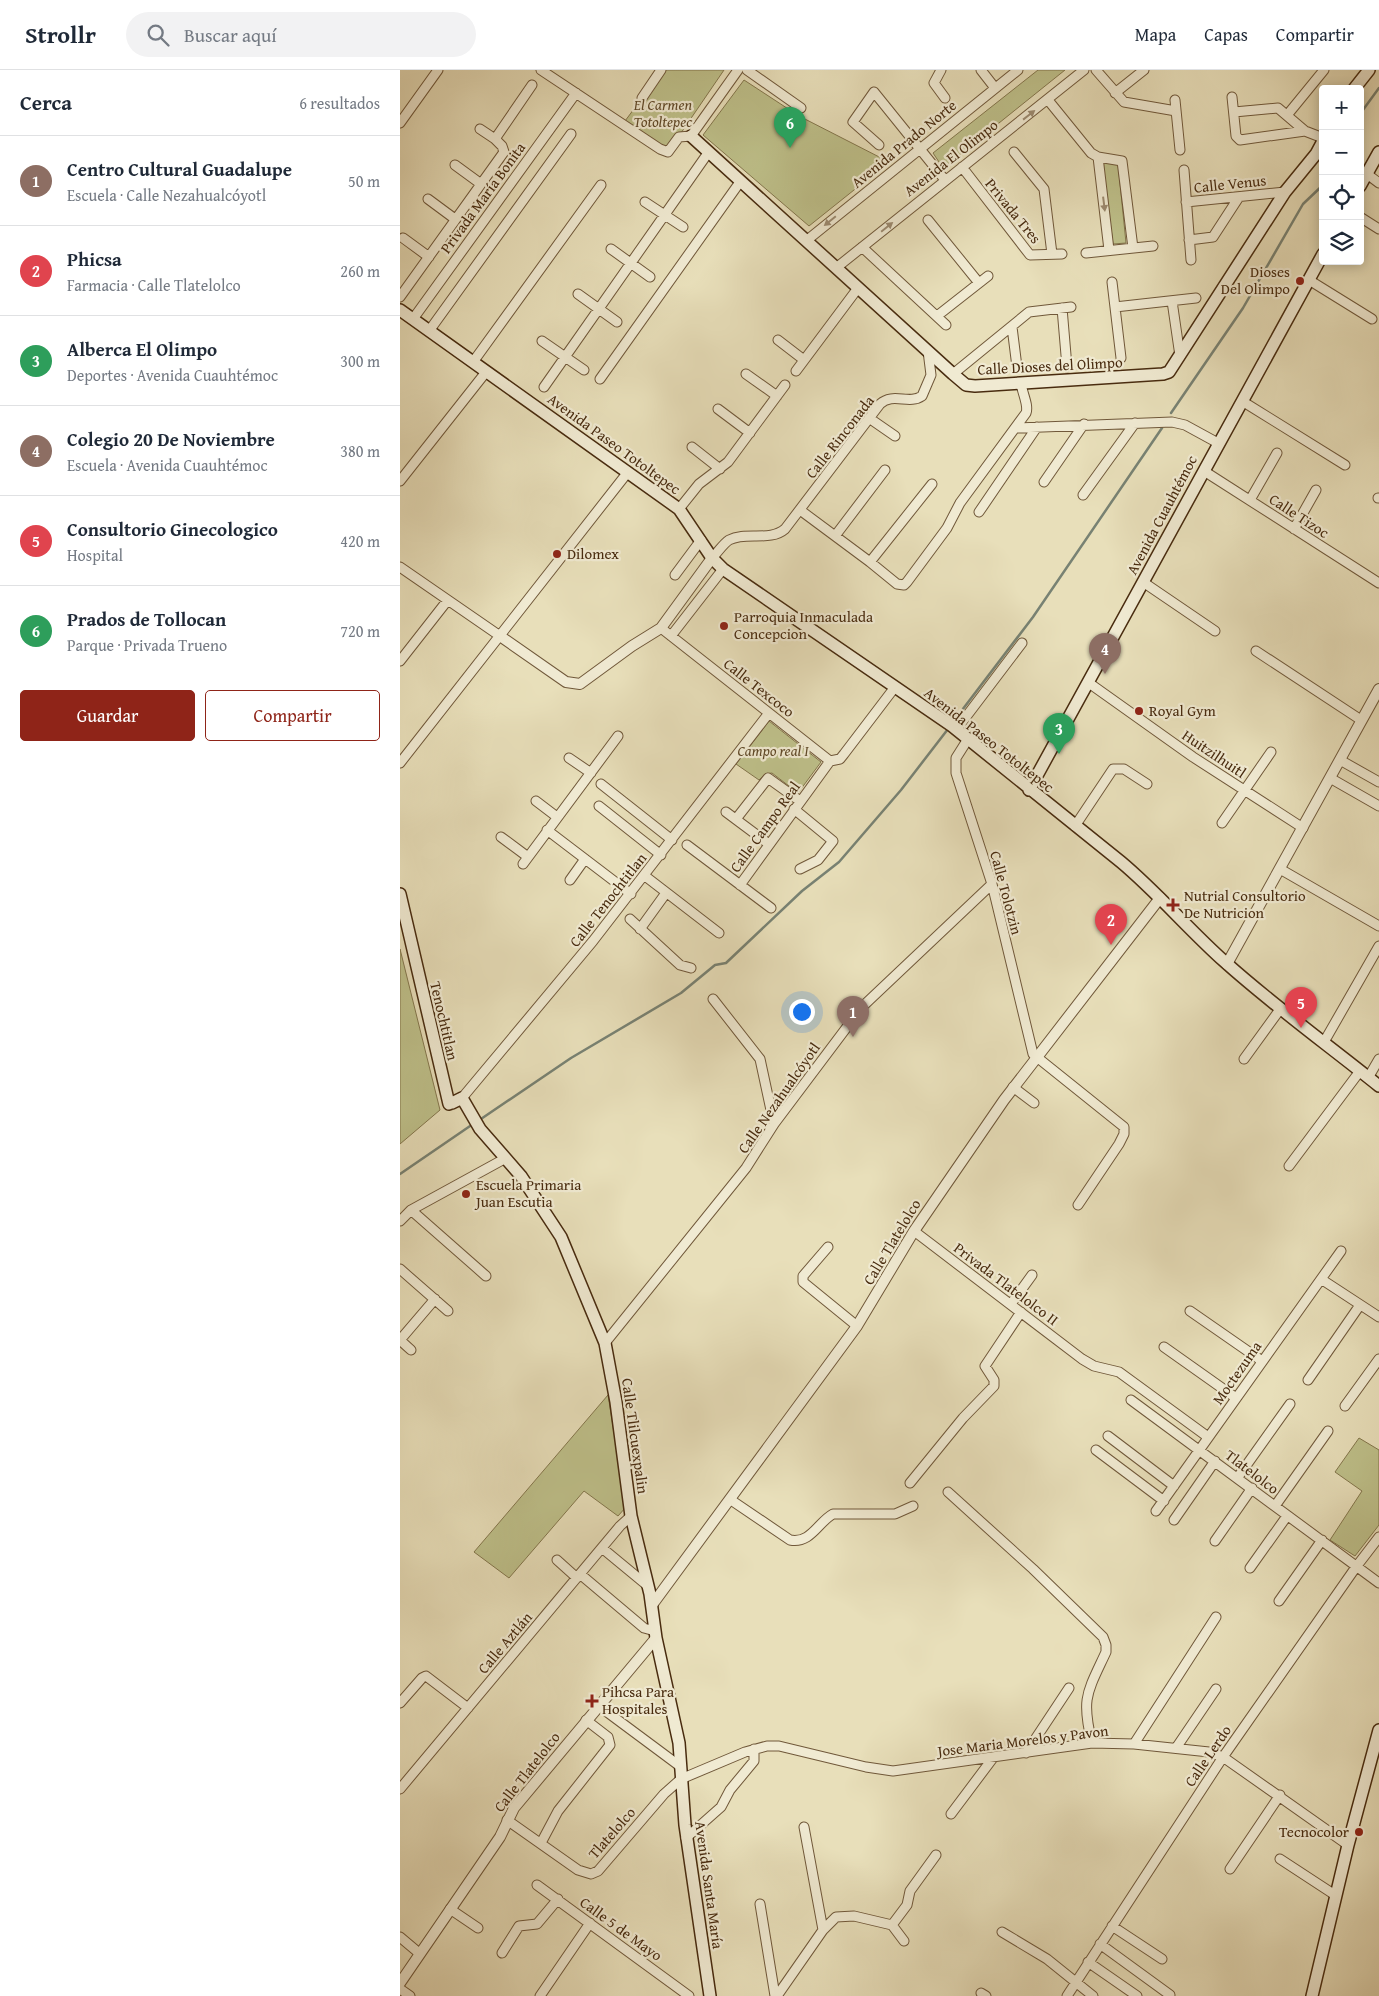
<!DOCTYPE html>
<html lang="es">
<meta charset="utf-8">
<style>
body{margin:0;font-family:"Gentium Book Plus",serif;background:#f2f2f3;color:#1f2937}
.controls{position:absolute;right:15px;top:15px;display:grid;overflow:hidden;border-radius:5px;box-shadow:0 2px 12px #0003}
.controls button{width:45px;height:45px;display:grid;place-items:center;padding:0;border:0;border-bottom:1px solid #e0e1e3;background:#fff;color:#1f2937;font:25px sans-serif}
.you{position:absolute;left:401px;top:941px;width:18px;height:18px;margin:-12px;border:4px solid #fff;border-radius:50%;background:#1a73e8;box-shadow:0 0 0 8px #1a73e833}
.badge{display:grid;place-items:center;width:32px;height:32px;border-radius:50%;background:#8f2418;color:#fff;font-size:16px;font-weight:700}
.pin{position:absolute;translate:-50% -41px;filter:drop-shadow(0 1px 2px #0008)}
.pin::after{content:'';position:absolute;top:26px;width:18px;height:15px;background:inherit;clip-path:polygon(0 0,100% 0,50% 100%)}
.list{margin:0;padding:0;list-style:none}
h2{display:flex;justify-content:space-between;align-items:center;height:65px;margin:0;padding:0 20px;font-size:21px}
h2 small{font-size:16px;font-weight:400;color:#747a83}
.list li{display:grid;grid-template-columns:32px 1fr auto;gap:15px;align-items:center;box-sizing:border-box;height:90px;padding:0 20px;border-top:1px solid #e0e1e3}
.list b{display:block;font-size:19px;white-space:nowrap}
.list p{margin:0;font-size:16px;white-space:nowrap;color:#747a83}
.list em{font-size:16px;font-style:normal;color:#747a83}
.actions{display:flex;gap:10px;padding:15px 20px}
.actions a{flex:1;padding:11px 0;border:1px solid #8f2418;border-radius:5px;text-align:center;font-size:18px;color:#8f2418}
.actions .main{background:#8f2418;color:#fff}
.icon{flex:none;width:28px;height:28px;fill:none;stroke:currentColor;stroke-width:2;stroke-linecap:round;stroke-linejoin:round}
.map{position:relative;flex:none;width:979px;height:1926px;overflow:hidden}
header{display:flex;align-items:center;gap:30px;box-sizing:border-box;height:70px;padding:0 25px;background:#fff;border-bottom:1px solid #e0e1e3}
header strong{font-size:24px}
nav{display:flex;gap:28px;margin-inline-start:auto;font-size:18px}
.search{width:350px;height:45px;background:#f2f2f3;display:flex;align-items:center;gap:12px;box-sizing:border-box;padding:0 18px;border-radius:28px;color:#747a83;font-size:19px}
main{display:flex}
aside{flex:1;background:#fff}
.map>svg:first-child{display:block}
</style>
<header>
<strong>Strollr</strong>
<div class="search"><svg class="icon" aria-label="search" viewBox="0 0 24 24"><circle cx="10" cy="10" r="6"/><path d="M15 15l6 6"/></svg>Buscar aquí</div>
<nav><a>Mapa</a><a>Capas</a><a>Compartir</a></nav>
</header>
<main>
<aside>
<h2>Cerca<small>6 resultados</small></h2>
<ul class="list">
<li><span class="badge" style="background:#8d6e63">1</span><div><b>Centro Cultural Guadalupe</b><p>Escuela · Calle Nezahualcóyotl</p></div><em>50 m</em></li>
<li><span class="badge" style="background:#e0444e">2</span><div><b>Phicsa</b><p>Farmacia · Calle Tlatelolco</p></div><em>260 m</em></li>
<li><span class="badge" style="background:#2e9e5b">3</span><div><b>Alberca El Olimpo</b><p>Deportes · Avenida Cuauhtémoc</p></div><em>300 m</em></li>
<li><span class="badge" style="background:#8d6e63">4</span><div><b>Colegio 20 De Noviembre</b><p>Escuela · Avenida Cuauhtémoc</p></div><em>380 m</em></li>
<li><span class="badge" style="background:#e0444e">5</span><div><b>Consultorio Ginecologico</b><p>Hospital</p></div><em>420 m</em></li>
<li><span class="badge" style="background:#2e9e5b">6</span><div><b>Prados de Tollocan</b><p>Parque · Privada Trueno</p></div><em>720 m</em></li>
</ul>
<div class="actions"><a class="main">Guardar</a><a>Compartir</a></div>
</aside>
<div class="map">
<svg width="979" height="1926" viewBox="0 0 979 1926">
<rect width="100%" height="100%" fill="#e8dfba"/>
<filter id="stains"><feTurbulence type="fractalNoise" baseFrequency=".004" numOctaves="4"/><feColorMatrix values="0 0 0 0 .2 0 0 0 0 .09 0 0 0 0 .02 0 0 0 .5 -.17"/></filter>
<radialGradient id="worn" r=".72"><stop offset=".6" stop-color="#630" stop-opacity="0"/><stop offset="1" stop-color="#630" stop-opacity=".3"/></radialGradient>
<path fill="#bec08a" stroke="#83764c" d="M263,0H324L268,82L225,51Z
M638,0H665L543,98L533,83Z
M344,10L399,46L489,92L409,156L303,65Z
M702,91L718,93L726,173L713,174Z
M369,651L421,692L398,723L372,703L365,704L359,710L336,694Z
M0,879L40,1040L0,1074Z
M208,1325L226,1437L218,1446L184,1421L109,1508L74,1482Z
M959,1368L979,1380V1455L955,1486L930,1470L962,1421L935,1402Z"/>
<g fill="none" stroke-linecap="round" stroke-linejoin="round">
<path stroke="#788273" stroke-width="2.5" d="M960,44L979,18
M771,343L843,238L903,134L923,115
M553,652L633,547L762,358
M78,1051L171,988L281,923L315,895L326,893L402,821L439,792L501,720L548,659
M0,1104L73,1054"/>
<defs>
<path id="minor" d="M141,0L260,79L268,82L279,67L291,66L338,0
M347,0L401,38
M541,0L534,13L545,28
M581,0L595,18
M696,0L724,32L776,41
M715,23L744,0
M832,27L836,66L840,70L905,61
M242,28L261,0
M648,30L691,83L698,87L722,91L733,178
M775,30L780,80
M834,42L878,38L905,61L923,68
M888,44L924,0
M0,53L38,0
M80,59L95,69
M479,75L453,52L474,22L545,110
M614,82L644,119L652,184
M698,87L709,180
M55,95L81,114
M562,97L630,185L662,184
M784,100L791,190
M967,104L979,113
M28,129L55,149
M245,132L283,157
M786,132L885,122
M960,147L979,159
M528,150L579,213
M3,168L29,187
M789,170L813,167L839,127
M406,171L618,0
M462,177L546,255
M211,179L250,207
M686,183L753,176
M436,198L684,0
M909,210L972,249
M712,212L721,288
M178,224L217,252
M0,227L104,82L102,76L95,69L132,15
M772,231L780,286
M715,237L796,228
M662,238L667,297
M537,246L588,206
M13,249L176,23
M612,257L617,297
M29,261L171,64
M378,270L404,290
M142,271L184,300
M73,292L201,115
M396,301L458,218
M346,304L377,326
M553,304L629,242L671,237
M200,309L340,112
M144,317L308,83
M842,331L945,395
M318,339L350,363
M469,348L495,366
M617,358L772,352L785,355L818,373
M292,377L320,399
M804,401L979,513
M0,411L86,302
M644,412L684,354
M683,425L735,353
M978,428H979
M850,430L877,383
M279,439L299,414L328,392L385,315
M400,440L470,492L532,414
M579,442L637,357
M894,459L916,420
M435,466L485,400
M312,488C318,482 323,474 329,470C346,461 370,472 385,459L480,334C493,322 509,335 522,326L531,305L528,281
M470,492L497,514L504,515L507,512L547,458L560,433L626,343C629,335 622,323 621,313
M0,497L100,566
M275,505L301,470
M743,512L815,561
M261,558L430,691
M271,566L323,499
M856,581L961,650
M0,591L47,531
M689,613L793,687L903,758
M556,660L622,573
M568,669L556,688V703L592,814L633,984L724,1057V1064L719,1074L678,1135
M169,688L191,703
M940,690L979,712
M430,691L440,689L444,684L495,617
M0,693L228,402
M930,708L979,736
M201,714L272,770
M136,731L157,747
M199,736L261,785
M394,739L433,771L418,790L400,799
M326,742L369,774
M336,749L368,708L400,731
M822,753L871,682
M675,756L713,699H724L747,714
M147,760L231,824
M101,767L128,787
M287,775L371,838
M123,794L218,666
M880,799L979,856
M245,806L319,863
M170,810L185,789
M340,815L430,691
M230,849L280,895L291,898
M240,859L266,823
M313,929L360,989L374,1054
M924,972L979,876
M844,989L881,938
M968,1008L979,989
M613,1017L634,1033
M62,1028L193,871L369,643
M889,1096L960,1001
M11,1140L86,1206
M0,1151L11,1140L106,1088
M514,1161L682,1289L694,1296L719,1302L808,1367
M428,1177L403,1206V1212L457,1256
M0,1199L48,1241
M921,1209L979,1247
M611,1234L632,1205
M790,1241L862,1291
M205,1273L346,1098L374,1054L462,937L592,814
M764,1277L836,1328
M11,1280L0,1270L35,1229
M908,1310L960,1235
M731,1330L979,1513
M945,1336L979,1289
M708,1366L774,1416
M696,1380L764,1431
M838,1407L890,1334
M510,1413L563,1348L594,1316V1310L585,1296L621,1242
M548,1422L633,1499L703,1567L706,1575V1582C687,1623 681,1628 692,1673
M331,1430L390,1470C411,1474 418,1452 433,1444H495L513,1436
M875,1436L928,1361
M756,1441L941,1181
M774,1450L815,1391
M815,1471L852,1418
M202,1478L248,1516
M157,1490L177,1508
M850,1498L887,1446
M180,1504L244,1558L255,1561
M879,1531L922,1470
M0,1633L22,1608L26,1606L68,1638
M199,1636L281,1697
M734,1674L816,1547
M776,1678L816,1619
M626,1683L669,1618
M0,1719L220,1456L231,1446
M551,1744L593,1688
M107,1750L178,1800L191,1804L198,1801L264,1724L281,1709L345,1682L367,1676H379L466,1697L493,1701L692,1673L734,1674L809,1682L823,1687L948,1775
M404,1757L423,1860
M286,1768L321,1737L330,1720L354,1691V1679
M141,1773L158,1741L210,1675L208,1667L186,1650
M880,1789L935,1825
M830,1799L880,1725
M137,1815L289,1926
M360,1834L375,1926
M50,1839L78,1858
M492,1855L507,1835L510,1821L536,1785
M712,1856L762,1889
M602,1862L647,1889L693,1926
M0,1867L19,1883
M700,1874L770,1925
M102,1883L119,1856L137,1854L158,1829
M688,1892L737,1926
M0,1919L10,1926
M581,1923L586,1926
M140,1926L190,1853
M377,1926L423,1860L436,1847L454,1846L492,1855L504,1871
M667,1926L823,1687L956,1497L979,1467"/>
<path id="tertiary" d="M100,566L166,612L180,614L232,576L261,558L312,488
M827,894L979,619
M252,1535L457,1256L514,1161L604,1030L760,828
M0,1913L100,1767L114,1738L256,1568"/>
<path id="secondary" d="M954,19L969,0
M291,66L553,304L566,315L575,316L763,304L769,302L885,122L916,84L923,71
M960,116L979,82
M0,240L279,439L312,488L323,499L552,656L721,792C758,823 789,860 825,892C874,936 928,975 979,1016
M629,720L923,184
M0,824L49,1034
M52,1033L62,1028L80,1059L121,1106L161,1167L205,1273L216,1332L231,1446L250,1524L256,1568L279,1673L285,1755L310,1926
M912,1926L948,1775L979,1660"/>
</defs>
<use href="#minor" stroke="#70583a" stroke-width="11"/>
<use href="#tertiary" stroke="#70583a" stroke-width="12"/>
<use href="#secondary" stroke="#482b0f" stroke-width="14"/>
<use href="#minor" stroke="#f0ead2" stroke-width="9"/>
<use href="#tertiary" stroke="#f0ead2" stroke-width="10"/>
<use href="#secondary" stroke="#f0ead2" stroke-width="11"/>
</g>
<defs><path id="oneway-solid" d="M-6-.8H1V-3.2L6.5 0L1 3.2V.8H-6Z" transform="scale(1.25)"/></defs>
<g fill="#9c8a70">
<use href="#oneway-solid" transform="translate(629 45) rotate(-38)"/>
<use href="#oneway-solid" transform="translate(704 134) rotate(83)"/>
<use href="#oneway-solid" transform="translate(430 151) rotate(141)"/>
<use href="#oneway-solid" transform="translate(487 157) rotate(-39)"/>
</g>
<g fill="#8f2418" stroke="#f0ead2" stroke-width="2">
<circle cx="900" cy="211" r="5"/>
<circle cx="157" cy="484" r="5"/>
<circle cx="324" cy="556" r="5"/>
<circle cx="739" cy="641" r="5"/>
<path d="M770.5 827.5h5v5h5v5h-5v5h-5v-5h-5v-5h5z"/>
<circle cx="66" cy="1124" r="5"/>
<path d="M189.5 1623.5h5v5h5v5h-5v5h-5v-5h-5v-5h5z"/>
<circle cx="959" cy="1762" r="5"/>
</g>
<g text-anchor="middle" stroke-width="4.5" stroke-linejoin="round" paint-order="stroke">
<g font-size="15" font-style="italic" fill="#604928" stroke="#f0ead2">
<text x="263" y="40">El Carmen<tspan x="263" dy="17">Totoltepec</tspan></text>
<text x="373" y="686">Campo real I</text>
</g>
<g font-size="15" fill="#482b0f" stroke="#f0ead2">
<text transform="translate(504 74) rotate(-39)" y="5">Avenida Prado Norte</text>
<text transform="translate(551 88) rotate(-38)" y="5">Avenida El Olimpo</text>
<text transform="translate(830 114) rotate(-6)" y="5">Calle Venus</text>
<text transform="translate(83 128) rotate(-54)" y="5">Privada María Bonita</text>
<text transform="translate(613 141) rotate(51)" y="5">Privada Tres</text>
<text transform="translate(650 296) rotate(-3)" y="5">Calle Dioses del Olimpo</text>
<text transform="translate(440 367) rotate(-52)" y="5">Calle Rinconada</text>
<text transform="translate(214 374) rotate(36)" y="5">Avenida Paseo Totoltepec</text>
<text transform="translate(762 445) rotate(-62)" y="5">Avenida Cuauhtémoc</text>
<text transform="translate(899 446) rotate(33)" y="5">Calle Tizoc</text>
<text transform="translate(359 618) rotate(38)" y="5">Calle Texcoco</text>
<text transform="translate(589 670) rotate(38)" y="5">Avenida Paseo Totoltepec</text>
<text transform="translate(814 684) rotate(34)" y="5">Huitzilhuitl</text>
<text transform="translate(365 757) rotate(-54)" y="5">Calle Campo Real</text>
<text transform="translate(606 823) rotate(75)" y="5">Calle Tolotzin</text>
<text transform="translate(208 830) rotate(-52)" y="5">Calle Tenochtitlan</text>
<text transform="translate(44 951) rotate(77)" y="5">Tenochtitlan</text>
<text transform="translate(379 1028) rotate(-55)" y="5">Calle Nezahualcóyotl</text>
<text transform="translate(492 1172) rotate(-59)" y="5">Calle Tlatelolco</text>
<text transform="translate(606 1214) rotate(37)" y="5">Privada Tlatelolco II</text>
<text transform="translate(837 1303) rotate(-55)" y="5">Moctezuma</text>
<text transform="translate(235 1366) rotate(82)" y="5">Calle Tlilcuexpalin</text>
<text transform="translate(852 1402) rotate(37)" y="5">Tlatelolco</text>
<text transform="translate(105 1573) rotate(-50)" y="5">Calle Aztlán</text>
<text transform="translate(623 1671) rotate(-7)" y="5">Jose Maria Morelos y Pavon</text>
<text transform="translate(808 1686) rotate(-56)" y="5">Calle Lerdo</text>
<text transform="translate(127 1702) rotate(-52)" y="5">Calle Tlatelolco</text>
<text transform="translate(212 1763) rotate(-49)" y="5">Tlatelolco</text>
<text transform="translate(309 1815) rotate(82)" y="5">Avenida Santa María</text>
<text transform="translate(221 1859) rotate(36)" y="5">Calle 5 de Mayo</text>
</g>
<g font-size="15" fill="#482b0f" stroke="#f0ead2" text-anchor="start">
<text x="890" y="207" text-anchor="end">Dioses<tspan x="890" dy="17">Del Olimpo</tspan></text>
<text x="167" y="489">Dilomex</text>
<text x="334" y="552">Parroquia Inmaculada<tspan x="334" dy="17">Concepcion</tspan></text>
<text x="749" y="646">Royal Gym</text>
<text x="784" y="831">Nutrial Consultorio<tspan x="784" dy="17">De Nutricion</tspan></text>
<text x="76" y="1120">Escuela Primaria<tspan x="76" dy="17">Juan Escutia</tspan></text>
<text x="202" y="1627">Pihcsa Para<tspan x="202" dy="17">Hospitales</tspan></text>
<text x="949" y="1767" text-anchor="end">Tecnocolor</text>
</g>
</g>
<rect width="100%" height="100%" filter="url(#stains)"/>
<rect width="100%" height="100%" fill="url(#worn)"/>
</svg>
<div class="controls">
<button>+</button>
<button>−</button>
<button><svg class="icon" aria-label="locate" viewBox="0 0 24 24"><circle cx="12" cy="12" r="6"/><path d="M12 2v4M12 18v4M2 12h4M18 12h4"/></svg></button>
<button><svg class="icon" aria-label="layers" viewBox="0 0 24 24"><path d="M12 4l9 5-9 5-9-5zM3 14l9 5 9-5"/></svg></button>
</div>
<div class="you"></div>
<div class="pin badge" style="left:453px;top:967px;background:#8d6e63">1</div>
<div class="pin badge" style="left:711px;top:875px;background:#e0444e">2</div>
<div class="pin badge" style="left:659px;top:684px;background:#2e9e5b">3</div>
<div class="pin badge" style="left:705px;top:604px;background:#8d6e63">4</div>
<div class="pin badge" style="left:901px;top:958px;background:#e0444e">5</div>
<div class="pin badge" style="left:390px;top:78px;background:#2e9e5b">6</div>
</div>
</main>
